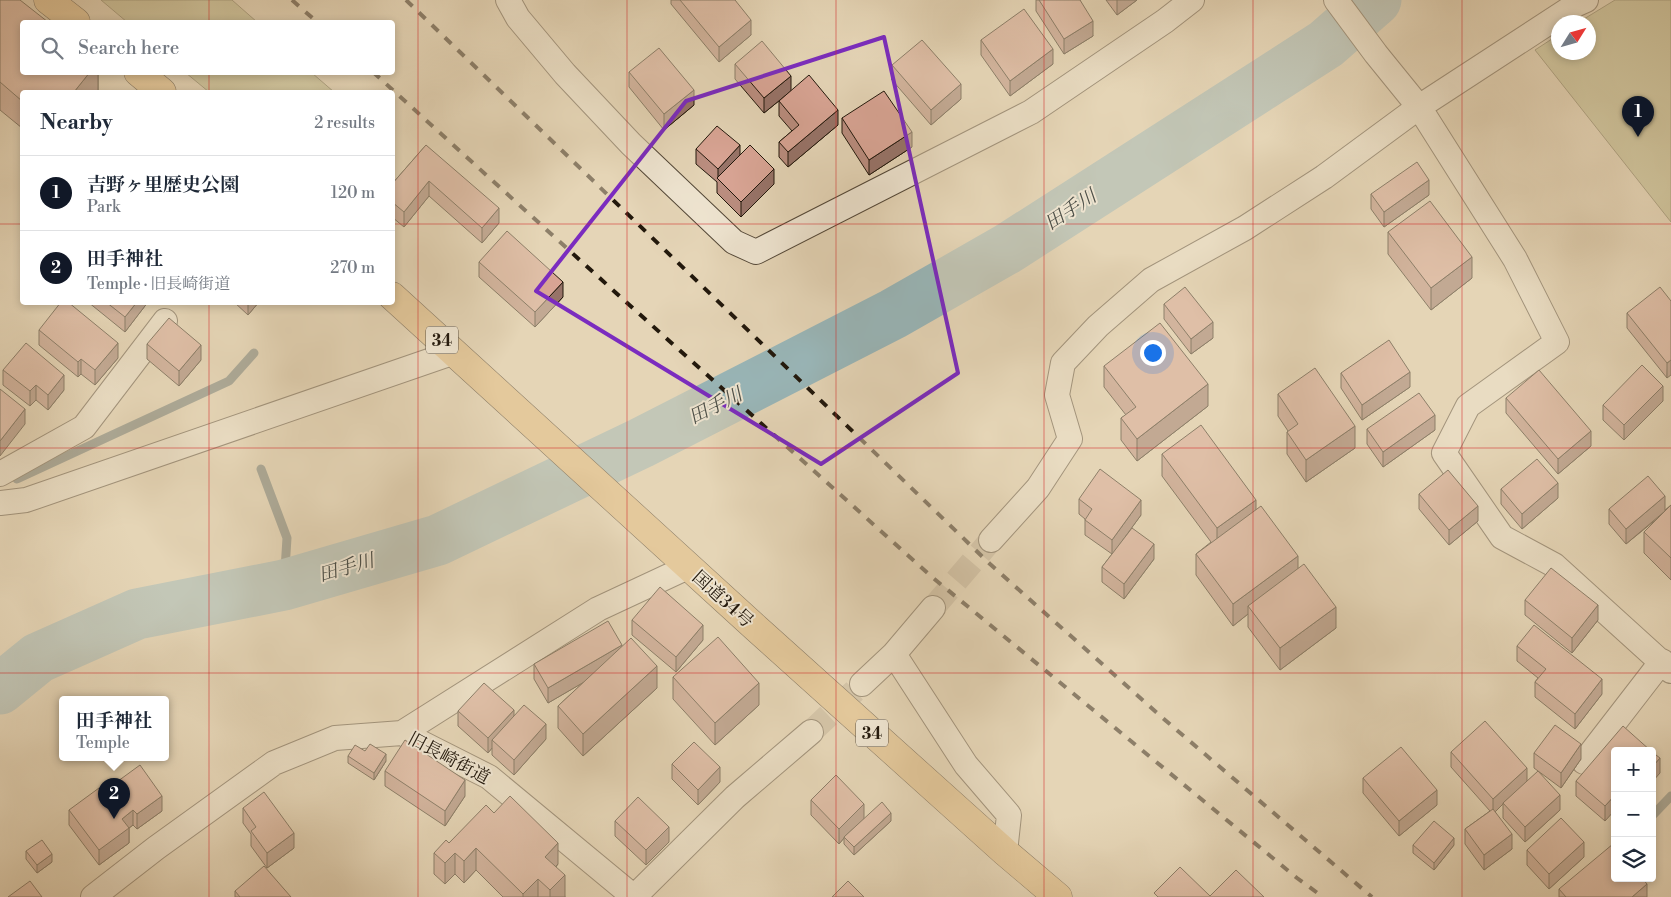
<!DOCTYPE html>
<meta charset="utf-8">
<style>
body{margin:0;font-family:"Libre Bodoni","Noto Serif JP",serif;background:#f2f2f3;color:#1f2937}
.controls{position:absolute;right:15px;bottom:15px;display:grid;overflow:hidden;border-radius:5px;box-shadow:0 2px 8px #0003}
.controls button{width:45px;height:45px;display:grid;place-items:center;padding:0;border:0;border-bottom:1px solid #e0e1e3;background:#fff;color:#1f2937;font:25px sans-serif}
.compass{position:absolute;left:1551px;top:15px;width:45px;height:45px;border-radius:50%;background:#fff;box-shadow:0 2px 8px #0003;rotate:53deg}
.you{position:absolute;left:1152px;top:352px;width:18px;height:18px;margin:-12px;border:4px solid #fff;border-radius:50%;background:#1a73e8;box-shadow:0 0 0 8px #1a73e833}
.badge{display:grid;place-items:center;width:32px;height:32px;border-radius:50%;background:#111827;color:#fff;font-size:16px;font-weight:700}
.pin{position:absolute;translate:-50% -41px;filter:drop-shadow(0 1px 2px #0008)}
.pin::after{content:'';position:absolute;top:26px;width:18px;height:15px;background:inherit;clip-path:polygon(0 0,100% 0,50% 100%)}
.popup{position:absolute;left:59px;top:696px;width:110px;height:65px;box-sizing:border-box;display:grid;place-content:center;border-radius:5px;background:#fff;filter:drop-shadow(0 1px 4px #0005);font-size:16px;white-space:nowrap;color:#747a83}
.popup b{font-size:19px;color:#1f2937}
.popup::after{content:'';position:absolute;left:50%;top:100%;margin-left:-10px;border:10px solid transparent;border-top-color:#fff}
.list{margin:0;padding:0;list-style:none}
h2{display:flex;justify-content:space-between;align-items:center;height:65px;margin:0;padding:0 20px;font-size:21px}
h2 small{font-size:16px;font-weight:400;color:#747a83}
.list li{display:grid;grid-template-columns:32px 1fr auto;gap:15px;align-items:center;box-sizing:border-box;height:75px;padding:0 20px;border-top:1px solid #e0e1e3}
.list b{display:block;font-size:19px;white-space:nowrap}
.list p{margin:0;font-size:16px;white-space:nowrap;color:#747a83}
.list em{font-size:16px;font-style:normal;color:#747a83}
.icon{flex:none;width:28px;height:28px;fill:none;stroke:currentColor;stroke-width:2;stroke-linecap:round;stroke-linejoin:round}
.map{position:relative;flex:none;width:1671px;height:897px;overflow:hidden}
.search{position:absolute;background:#fff;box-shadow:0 2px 8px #0003;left:20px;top:20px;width:375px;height:55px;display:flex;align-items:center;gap:12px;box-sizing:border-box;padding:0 18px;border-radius:5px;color:#747a83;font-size:19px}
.panel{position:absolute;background:#fff;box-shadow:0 2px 8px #0003;left:20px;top:90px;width:375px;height:215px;border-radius:5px}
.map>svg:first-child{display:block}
</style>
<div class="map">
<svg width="1671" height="897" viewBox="0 0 1671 897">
<rect width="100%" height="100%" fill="#e5d5b7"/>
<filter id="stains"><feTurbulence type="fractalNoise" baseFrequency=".004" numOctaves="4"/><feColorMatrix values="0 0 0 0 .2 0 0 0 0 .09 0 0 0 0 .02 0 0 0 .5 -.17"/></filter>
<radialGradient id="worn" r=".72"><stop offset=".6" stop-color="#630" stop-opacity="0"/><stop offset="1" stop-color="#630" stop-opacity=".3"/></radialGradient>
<path fill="#bdbb89" stroke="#706a4a" d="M101,0H232L257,22H127Z
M1615,0H1671V222L1535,50L1558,35V52H1588V22H1579Z
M186,73H312L334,92H209Z"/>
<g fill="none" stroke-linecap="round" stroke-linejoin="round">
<path stroke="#697773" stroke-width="9" d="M261,469L287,538L284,585
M17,479L229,381L254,353
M1652,816L1671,796"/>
<path stroke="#99b6b8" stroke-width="51" d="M0,689L38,658L137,614L284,585L438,540L641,443L893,314L1007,249L1326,44L1376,0"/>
<path stroke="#beaf95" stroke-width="24" stroke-dasharray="24 12" stroke-linecap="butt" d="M933,608L991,540
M811,732L862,684"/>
<defs>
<path id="street" d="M508,0L518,18L565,74L631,144L734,242L756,252L1031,112L1165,21L1192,0
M1336,0L1376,54L1419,107L1515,259L1557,342L1468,406L1444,453L1502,537L1554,565L1671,671
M0,474L84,427L165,321
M0,503L26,500L455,352
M991,540L1038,488L1070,439L1057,395L1063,363L1098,326L1151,280L1245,228L1324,177L1419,107L1577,4L1586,0
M894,654L966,765L1009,815L1005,852
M862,684L894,654L933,608
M402,733L598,609L688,567
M1584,762L1662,661
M93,897L156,848L274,763L335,738L402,733L489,777L634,897
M634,897L735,797L811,732"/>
<path id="highway" d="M48,0L76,22
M138,72L162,92
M392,296L757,629L1005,852L1058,897"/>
</defs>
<use href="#street" stroke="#534737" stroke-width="26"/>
<use href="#highway" stroke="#22180c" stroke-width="29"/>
<use href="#street" stroke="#eee4d0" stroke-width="24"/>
<use href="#highway" stroke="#e2ba7c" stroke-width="28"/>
<path stroke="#22180c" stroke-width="4" stroke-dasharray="9 9" stroke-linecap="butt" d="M292,0L317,22
M406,0L990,564L1165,720L1372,897
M373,72L626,302L932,577L1297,878L1323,897"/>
</g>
<path fill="#ba8d7f" stroke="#22180c" d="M0,0L98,72V91L22,92V128L0,110Z
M671,0H735L751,35L719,62L671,4Z
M1036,0H1080L1093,36L1064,54L1036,11Z
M1106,0H1137L1117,15Z
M981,40L1053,64L1010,96L981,55Z
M735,64L791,91L838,125L788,167L779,157V142L792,131L779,116V101L780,100L764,113L735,79Z
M892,65L961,99L931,125L892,80Z
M629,72L694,105L664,130L629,87Z
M842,118L912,147L869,175L842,133Z
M426,145L499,223L482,243L429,196L404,227L392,217V184Z
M696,149L740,155L774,184L741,217L717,193V182L696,164Z
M1371,194L1429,195L1384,227L1371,209Z
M1388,232L1472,278L1431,310L1388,254Z
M479,262L563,297L535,327L479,277Z
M1671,301L1667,378L1627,328V313Z
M88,302H148L125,332Z
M234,302H259L248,315Z
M1164,304L1213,338L1191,354L1164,319Z
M39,330L118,358L95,385L81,374L78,377L39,345Z
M147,344L201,360L179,386L147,359Z
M1104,366L1208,406L1137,461L1121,440V418L1126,415L1104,387Z
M3,370L64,390L48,410L36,400L30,406L3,385Z
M1341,373L1410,387L1362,420L1341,388Z
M1278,394L1355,448L1306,482L1287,454V432L1288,431L1278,416Z
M1506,398L1591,446L1558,474L1506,413Z
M1663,401L1624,440L1603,420V405Z
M1367,429L1435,430L1383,467L1367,444Z
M1162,454L1256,510L1298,568L1336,628L1280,670L1248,627V614L1233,626L1196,575V554L1211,542L1162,476Z
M1501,489L1558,498L1522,529L1501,504Z
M1419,494L1478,521L1449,545L1419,509Z
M1079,499L1141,515L1127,534L1154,559L1124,599L1102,582V567L1112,554L1085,535V519L1079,514Z
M1671,505V580L1644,553V532L1658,518L1626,544L1609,524V509L1665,510Z
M1525,600L1598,620L1572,653L1525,615Z
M632,620L703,640L676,672L632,635Z
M1517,646L1602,694L1575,729L1535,697V682L1538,678L1517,661Z
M622,647L657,688L583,756L558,728V706L584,682L548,703L534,679V664Z
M673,677L759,705L715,745L673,699Z
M458,711L514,717L546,739L514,775L492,755V748L488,753L458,726Z
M365,751L386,761L374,780L348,763V756Z
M1615,751L1605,821L1576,796V781Z
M1451,752L1527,781L1560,810L1525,842L1503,818V804L1495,812L1512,849L1484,870L1465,844V829L1490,811L1451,767Z
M1534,753L1581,759L1561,788L1534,768Z
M672,764L720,782L698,805L672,779Z
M385,771L465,796L445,826L385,786Z
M1363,778L1437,805L1399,836L1363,793Z
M114,784L162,811L137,829L133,825L129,828V843L99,865L69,825V810L106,797L114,791Z
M811,800L864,819L891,821L854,855L844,844V838L839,844L811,815Z
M243,808L294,848L267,868L251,846V834L243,823Z
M494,813L558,864L556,867L565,897H503L476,870L464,883L455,874L445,884L434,874V853Z
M615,821L669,842L646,865L615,836Z
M1413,845H1454L1434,870L1413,853Z
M1527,850L1584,857L1549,889L1527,865Z
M26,851L52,862L37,873L26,859Z
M1559,889L1647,897H1559Z
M235,891L291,897H235Z"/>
<path fill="#977368" stroke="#22180c" d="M1117,0H1137L1117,15Z
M751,20V35L719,62V47Z
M1093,21V36L1064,54V39Z
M1053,49V64L1010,96V81Z
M90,72H98V91L97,92H74Z
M791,76V91L764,113V98Z
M961,84V99L931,125V110Z
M694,90V105L664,130V114Z
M838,110V125L788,167V152Z
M912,132V147L869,175V160Z
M740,145V160L718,179V169Z
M774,169V184L741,217V202Z
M1429,180V195L1384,227V212Z
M429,181V196L404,227V212Z
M499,208V223L482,243V228Z
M1472,257V278L1431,310V288Z
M563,282V297L535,327V312Z
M137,302H148L125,332V317Z
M248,302H259L248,315Z
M1213,322V338L1191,354V339Z
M118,343V358L95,385V370Z
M201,345V360L179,386V371Z
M81,359V374L78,377V362Z
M1671,360V375L1667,378V363Z
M1410,372V387L1362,420V405Z
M64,375V390L48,410V395Z
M1208,384V406L1137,461V439Z
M36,385V400L30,406V391Z
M1663,386V401L1624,440V425Z
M25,409V424L0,456V441Z
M1435,415V430L1383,467V452Z
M1355,426V448L1306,482V460Z
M1591,431V446L1558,474V459Z
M1558,483V498L1522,529V514Z
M1665,496V511L1626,544V529Z
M1141,500V515L1112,555V540Z
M1256,500V521L1217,550V528Z
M1478,506V521L1449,545V530Z
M1154,544V559L1124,599V584Z
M1298,556V578L1248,606V614L1233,626V604Z
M1598,605V620L1572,653V638Z
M1336,607V628L1280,670V648Z
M703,625V640L676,672V657Z
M622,645V660L548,703V688Z
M657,666V688L583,756V734Z
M1602,679V694L1575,729V714Z
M759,683V705L715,745V723Z
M514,710V725L492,740V748L488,753V738Z
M546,724V739L514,775V760Z
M1581,744V759L1561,788V773Z
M386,754V761L374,780V773Z
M1660,758V773L1652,782V767Z
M720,767V782L698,805V790Z
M1527,768V783L1503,803V804L1493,814V799Z
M465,780V796L445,826V811Z
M1437,790V805L1399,836V821Z
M1560,795V810L1525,842V827Z
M1615,795V810L1605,821V806Z
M162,796V811L137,829V814Z
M864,804V819L844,837V838L839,844V829Z
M133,810V825L129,828V843L99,865V850L122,819Z
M891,813V821L854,855V847Z
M669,827V842L646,865V850Z
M294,833V848L267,868V853Z
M1512,834V849L1484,870V855Z
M1454,838V845L1434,870V863Z
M1584,842V857L1549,889V874Z
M558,843V864L545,878V857Z
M476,848V870L464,883V861Z
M455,853V874L445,884V863Z
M52,854V862L37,873V865Z
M565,875V897H550V890Z
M538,879V897H523V894Z
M1647,884V897H1632Z"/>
<path fill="#d8a494" stroke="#22180c" d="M0,0H20L48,22H22V72H90L74,92H22V101L0,82Z
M680,0H735L751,20L719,47Z
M1039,0H1080L1093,21L1064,39Z
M1024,9L1053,49L1010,81L981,40Z
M922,40L961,84L931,110L892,65Z
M762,41L791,76L764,98L735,64Z
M659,48L694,90L664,114L629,72Z
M809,75L838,110L788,152L779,142L799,125L779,101Z
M884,91L912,132L869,160L842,118Z
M717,126L740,145L718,169L696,149Z
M426,145L499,208L482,228L429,181L404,212L392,202V184Z
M750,145L774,169L741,202L717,178Z
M1417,162L1429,180L1384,212L1371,194Z
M1430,201L1472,257L1431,288L1388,232Z
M507,231L563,282L535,312L479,262Z
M1185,287L1213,322L1191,339L1164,304Z
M1660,287L1671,301V360L1667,363L1627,313Z
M61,302H68L118,343L95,370L81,359L78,362L39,330Z
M106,302H137L125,317Z
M169,318L201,345L179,371L147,344Z
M1160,323L1208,384L1137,439L1121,418L1136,407L1104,366Z
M1389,340L1410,372L1362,405L1341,373Z
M26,343L64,375L48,395L36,385L30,391L3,370Z
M1642,365L1663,386L1624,425L1603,405Z
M1315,368L1355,426L1306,460L1287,432L1298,424L1278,394Z
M1539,370L1591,431L1558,459L1506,398Z
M0,389L25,409L0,441Z
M1419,393L1435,415L1383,452L1367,429Z
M1201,425L1256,500L1217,528L1162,454Z
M1537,459L1558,483L1522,514L1501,489Z
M1100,469L1141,500L1112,540L1085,520L1092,509L1079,499Z
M1448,470L1478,506L1449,530L1419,494Z
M1648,476L1665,496L1626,529L1609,509Z
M1671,505V558L1644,532Z
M1261,506L1298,556L1233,604L1196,554Z
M1132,528L1154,544L1124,584L1102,567Z
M1304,564L1336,607L1280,648L1248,606Z
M1551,568L1598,605L1572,638L1525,600Z
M660,587L703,625L676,657L632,620Z
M608,621L622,645L548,688L534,664Z
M1534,625L1602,679L1575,714L1535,682L1546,669L1517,646Z
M718,637L759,683L715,723L673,677Z
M631,638L657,666L583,734L558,706Z
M484,683L514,710L488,738L458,711Z
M524,705L546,724L514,760L492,740Z
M1485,721L1527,768L1493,799L1451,752Z
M1555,725L1581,744L1561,773L1534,753Z
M1623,726L1651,751H1615V795L1605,806L1576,781Z
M405,740L465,780L445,811L385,771Z
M694,742L720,767L698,790L672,764Z
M370,744L386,754L374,773L348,756L355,745L365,751Z
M1401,747L1437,790L1399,821L1363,778Z
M1652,752L1660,758L1652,767Z
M140,765L162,796L137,814L133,810L122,819L129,828L99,850L69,810L99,788L106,797L118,788L114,784Z
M1538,771L1560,795L1525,827L1503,803Z
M836,775L864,804L839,829L811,800Z
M264,792L294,833L267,853L251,831L256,827L243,808Z
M510,796L558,843L545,857L565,875L550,890L538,879L523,894L476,848L464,861L455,853L445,863L434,853L446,840L449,843L486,805L494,813Z
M638,797L669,827L646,850L615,821Z
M882,802L891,813L854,847L844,837Z
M1493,809L1512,834L1484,855L1465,829Z
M1561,818L1584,842L1549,874L1527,850Z
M1434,821L1454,838L1434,863L1413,845Z
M42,840L52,854L37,865L26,851Z
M1613,844L1615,846V878H1642L1647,884L1632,897H1566L1559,889Z
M264,866L291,897H240L235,891Z
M1180,867L1210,896L1236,870L1264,897H1158L1154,893Z
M30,881L42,897H8Z
M848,881L864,897H832Z"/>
<path d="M0 0H1671V897H0ZM884,37L958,373L821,464L536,291L686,101Z" fill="#e5d5b7" fill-opacity=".55" fill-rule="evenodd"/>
<path fill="none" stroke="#7b2cbf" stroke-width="4" stroke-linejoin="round" d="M884,37L958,373L821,464L536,291L686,101Z"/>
<path fill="none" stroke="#d62828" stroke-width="1" stroke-opacity="0.55" d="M209,0V22M418,0V897M627,0V897M836,0V897M1044,0V897M1253,0V897M1462,0V897M209,72V92M0,224H22M392,224H1671M209,302V897M0,448H1671M0,673H1671"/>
<g text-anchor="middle" stroke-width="4" stroke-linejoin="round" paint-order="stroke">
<g fill="#eee4d0" stroke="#5f5547" stroke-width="1">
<rect x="426" y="326.5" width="32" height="27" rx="4"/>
<rect x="856" y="719.5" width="32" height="27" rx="4"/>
</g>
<g font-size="16" font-weight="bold" fill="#22180c">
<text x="442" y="346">34</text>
<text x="872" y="739">34</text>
</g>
<g font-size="18" fill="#22180c" stroke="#eee4d0">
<text transform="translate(723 599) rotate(42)" y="6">国道34号</text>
<text transform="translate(449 758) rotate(28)" y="6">旧長崎街道</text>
</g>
<g font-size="19" font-style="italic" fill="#4c4f48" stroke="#eee4d0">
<text transform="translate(1070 209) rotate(-33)" y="7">田手川</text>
<text transform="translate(715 405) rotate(-27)" y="7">田手川</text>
<text transform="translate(346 567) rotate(-16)" y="7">田手川</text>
</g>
</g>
<rect width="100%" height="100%" filter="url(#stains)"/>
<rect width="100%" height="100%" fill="url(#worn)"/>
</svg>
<div class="controls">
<button>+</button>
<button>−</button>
<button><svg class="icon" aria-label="layers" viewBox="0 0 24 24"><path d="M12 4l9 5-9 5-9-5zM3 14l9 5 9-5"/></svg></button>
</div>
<svg class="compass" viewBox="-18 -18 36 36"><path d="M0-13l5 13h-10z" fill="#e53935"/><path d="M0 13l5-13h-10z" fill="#747a83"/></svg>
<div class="you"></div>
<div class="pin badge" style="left:1638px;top:137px">1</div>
<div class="pin badge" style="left:114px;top:819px">2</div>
<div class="popup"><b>田手神社</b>Temple</div>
<div class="search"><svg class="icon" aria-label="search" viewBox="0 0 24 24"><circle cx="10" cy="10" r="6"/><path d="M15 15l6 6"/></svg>Search here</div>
<section class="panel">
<h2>Nearby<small>2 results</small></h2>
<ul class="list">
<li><span class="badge">1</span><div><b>吉野ヶ里歴史公園</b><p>Park</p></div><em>120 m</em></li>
<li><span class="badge">2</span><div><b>田手神社</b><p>Temple · 旧長崎街道</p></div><em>270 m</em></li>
</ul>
</section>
</div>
